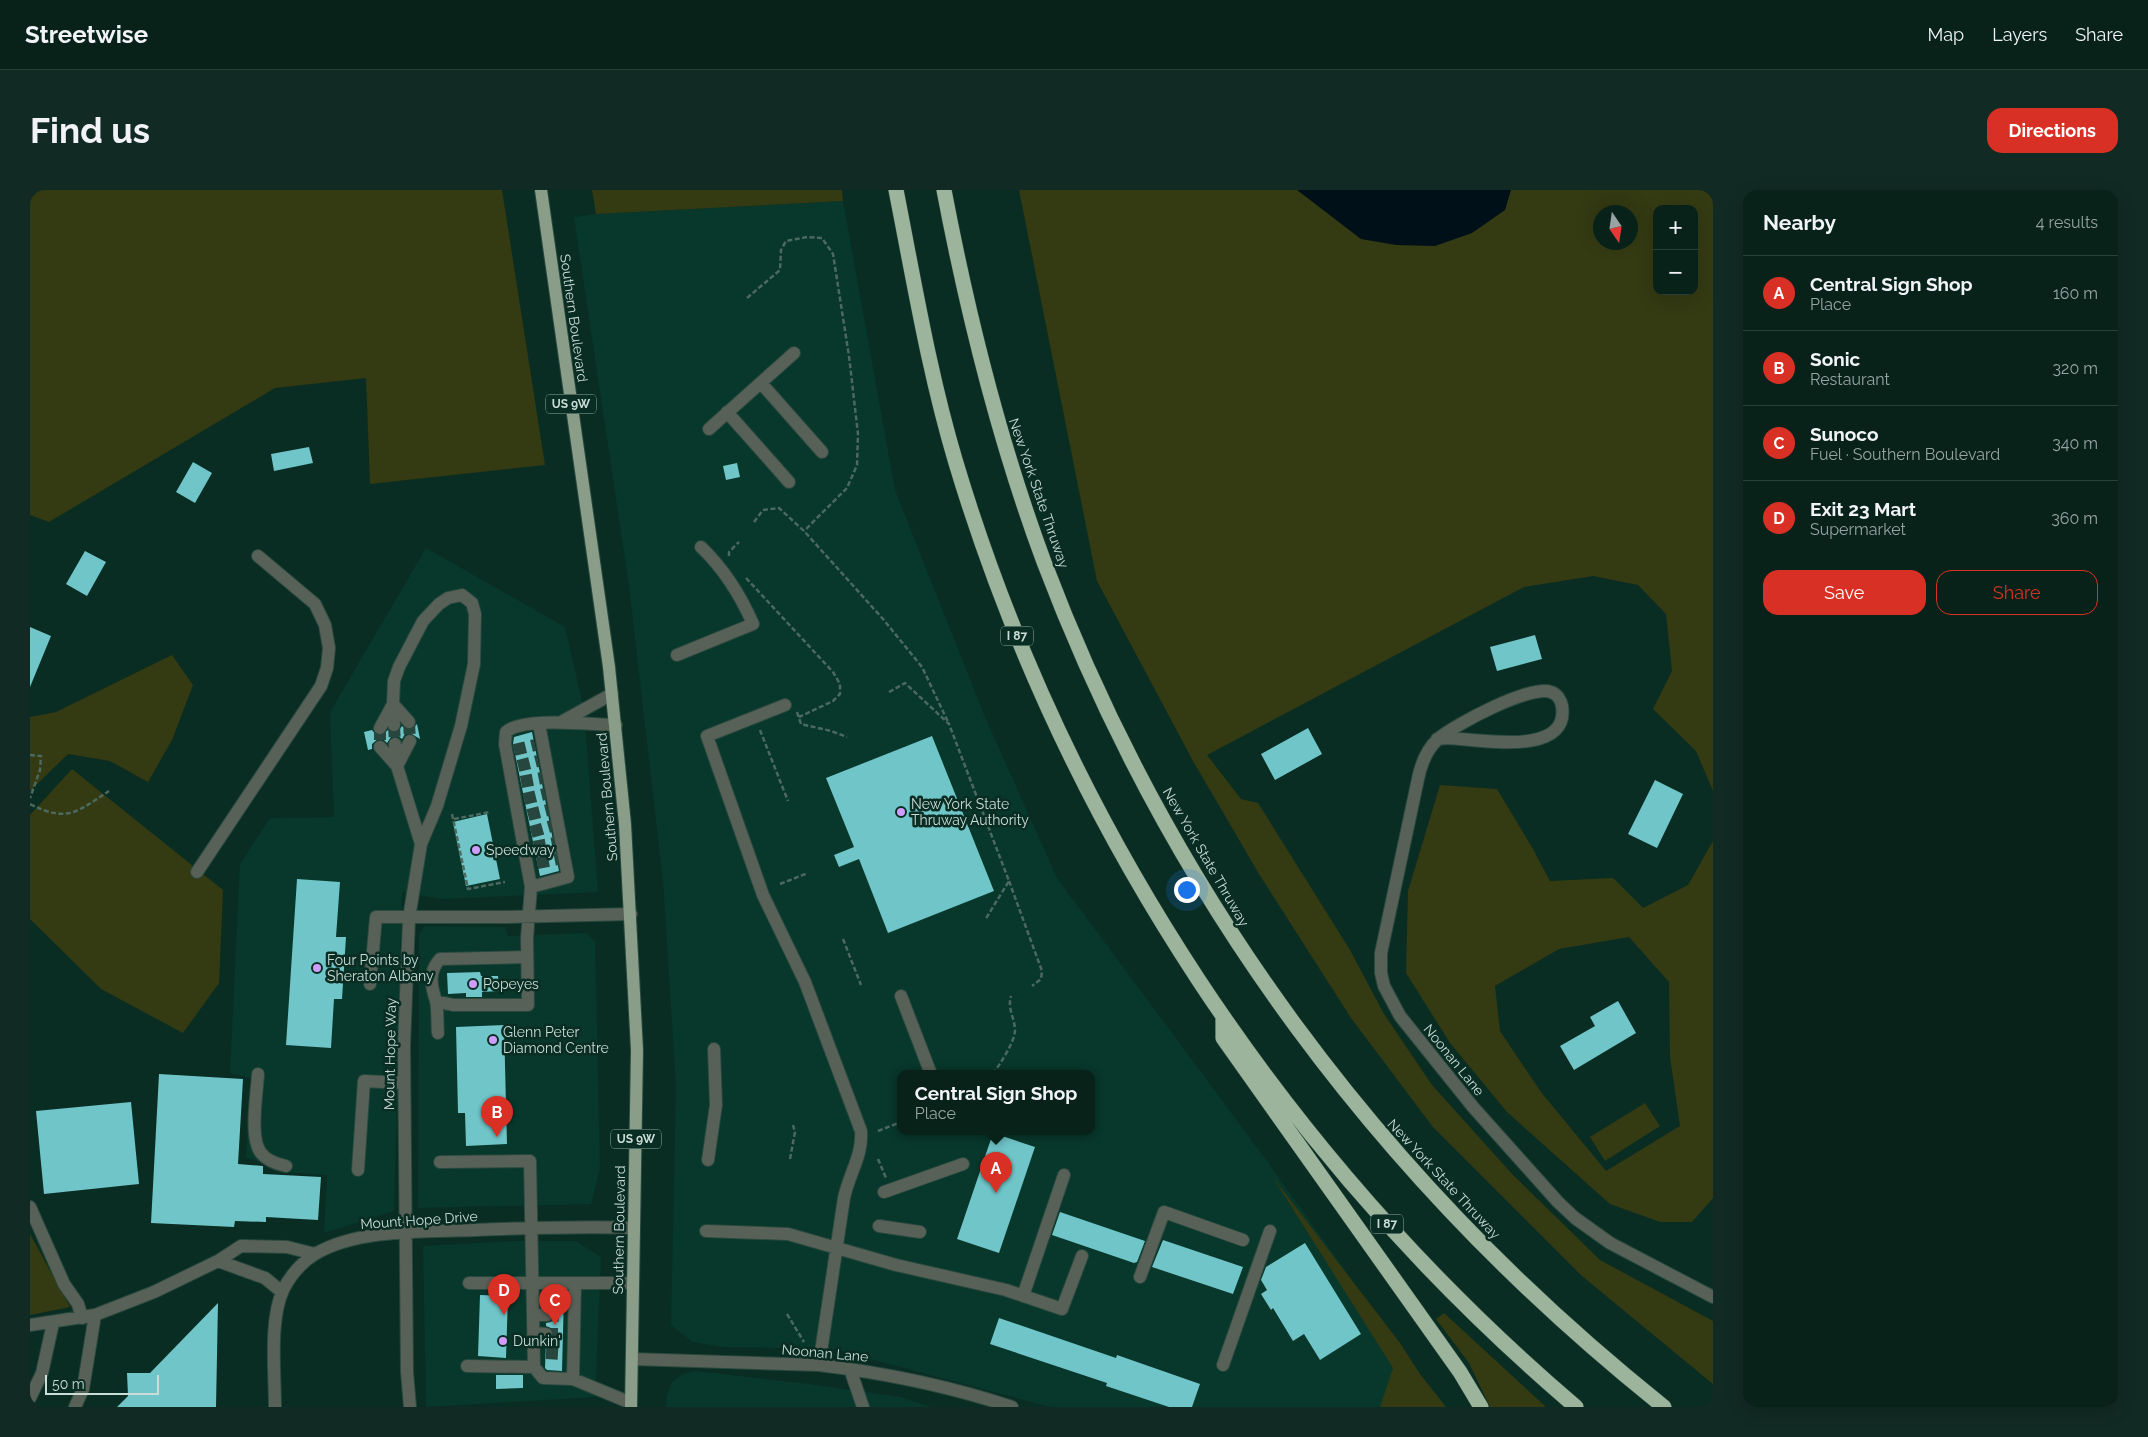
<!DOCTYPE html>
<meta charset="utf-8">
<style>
body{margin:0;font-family:Raleway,sans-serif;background:#112a23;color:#f1f3f6}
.controls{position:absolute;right:15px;top:15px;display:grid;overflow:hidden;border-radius:10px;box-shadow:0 5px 20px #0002}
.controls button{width:45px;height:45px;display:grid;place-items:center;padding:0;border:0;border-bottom:1px solid #293f39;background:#08221a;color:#f1f3f6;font:25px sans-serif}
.compass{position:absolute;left:1563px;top:15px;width:45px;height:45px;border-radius:50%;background:#08221a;box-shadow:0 5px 20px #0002;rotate:167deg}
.scale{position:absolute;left:15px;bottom:12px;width:114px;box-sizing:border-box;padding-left:5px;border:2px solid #c9dcd5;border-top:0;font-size:14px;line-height:18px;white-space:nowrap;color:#c9dcd5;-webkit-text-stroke:4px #0a2d23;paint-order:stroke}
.you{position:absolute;left:1156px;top:699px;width:18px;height:18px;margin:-12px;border:4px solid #fff;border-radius:50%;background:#1a73e8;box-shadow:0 0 0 8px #1a73e833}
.badge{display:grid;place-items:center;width:32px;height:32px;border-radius:50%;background:#d93025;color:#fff;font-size:16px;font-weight:700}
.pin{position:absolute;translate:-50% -41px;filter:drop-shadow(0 1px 2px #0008)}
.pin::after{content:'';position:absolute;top:26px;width:18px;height:15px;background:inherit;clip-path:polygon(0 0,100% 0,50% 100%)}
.popup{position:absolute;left:867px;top:880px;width:198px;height:65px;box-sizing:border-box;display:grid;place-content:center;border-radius:10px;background:#08221a;filter:drop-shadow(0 1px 4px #0005);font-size:16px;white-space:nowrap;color:#98a4a2}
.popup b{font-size:19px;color:#f1f3f6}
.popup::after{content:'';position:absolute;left:50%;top:100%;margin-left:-10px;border:10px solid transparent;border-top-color:#08221a}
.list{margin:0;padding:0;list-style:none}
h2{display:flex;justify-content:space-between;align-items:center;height:65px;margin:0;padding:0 20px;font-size:21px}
h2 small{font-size:16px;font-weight:400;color:#98a4a2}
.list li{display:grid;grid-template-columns:32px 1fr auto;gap:15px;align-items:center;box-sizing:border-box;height:75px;padding:0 20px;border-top:1px solid #293f39}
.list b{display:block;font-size:19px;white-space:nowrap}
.list p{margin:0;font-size:16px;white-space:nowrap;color:#98a4a2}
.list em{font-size:16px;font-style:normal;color:#98a4a2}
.actions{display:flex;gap:10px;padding:15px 20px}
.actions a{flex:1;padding:11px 0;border:1px solid #d93025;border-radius:15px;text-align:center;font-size:18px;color:#d93025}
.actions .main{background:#d93025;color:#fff}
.map{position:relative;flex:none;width:1683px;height:1217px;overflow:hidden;border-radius:15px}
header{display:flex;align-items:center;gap:30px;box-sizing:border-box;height:70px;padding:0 25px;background:#08221a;border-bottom:1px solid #293f39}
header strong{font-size:24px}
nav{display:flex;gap:28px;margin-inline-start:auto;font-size:18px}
.intro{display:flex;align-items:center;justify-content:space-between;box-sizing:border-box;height:120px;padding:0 30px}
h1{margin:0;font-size:35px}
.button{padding:12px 22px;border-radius:15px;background:#d93025;color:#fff;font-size:18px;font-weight:700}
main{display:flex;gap:30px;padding:0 30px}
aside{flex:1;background:#08221a;border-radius:15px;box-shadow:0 5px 20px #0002}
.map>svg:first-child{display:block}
</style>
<header>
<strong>Streetwise</strong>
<nav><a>Map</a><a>Layers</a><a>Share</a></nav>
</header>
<div class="intro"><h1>Find us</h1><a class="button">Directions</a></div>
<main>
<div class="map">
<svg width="1683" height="1217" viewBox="0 0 1683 1217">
<rect width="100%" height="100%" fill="#0a2d23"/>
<path fill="#08372b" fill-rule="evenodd" d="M813,11L865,300L955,527L1027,688L1234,967L1354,1135L1387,1217H1020L803,1159L693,1157L663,1152L641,1135L646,896L633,691L599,396L544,27L566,24ZM871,884H1061V942H871Z
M396,358L535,437L554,520L568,702L411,709L372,702L364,1021L294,1043L297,985L249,982L232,972L216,968L221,888L200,883L210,674L240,628L304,627L300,522Z
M394,736L475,737L478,746L556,743L565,752L570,978L561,1014L388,1018L389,744Z
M483,1051H546L571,1067L565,1207L396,1217L393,1056Z
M665,1181L779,1194L871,1207L901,1217H636L637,1205L642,1192L653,1184Z"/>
<path fill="#343a12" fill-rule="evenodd" d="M0,0H472L515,275L340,294L336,188L245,198L19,332L0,325Z
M562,0H812L813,11L566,24Z
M989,0H1683V601L1666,561L1623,519L1642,481L1636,424L1608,395L1563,386L1494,397L1177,565L1211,609L1228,613L1320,760L1354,824L1402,895L1483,985L1570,1070L1683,1131V1194L1552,1086L1403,937L1321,828L1229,684L1163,571L1067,391ZM1627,19H1664V101H1627ZM1570,22H1600V52H1570Z
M142,465L163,495L142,550L118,592L80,571L38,564L0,601V527L26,522Z
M42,579L193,700L189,793L153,843L71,799L0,729V625Z
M1410,595L1467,599L1503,659L1520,691L1583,688L1613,718L1658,695L1683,651V1008L1662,1032H1630L1580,1014L1477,922L1420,853L1376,783L1378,701ZM1599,747L1639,792L1640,867L1650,936L1576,981L1511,902L1470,841L1465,796L1529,759Z
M1615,913L1630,936L1575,971L1560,947Z
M1242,986L1370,1153L1390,1184L1416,1217H1350L1363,1178Z
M0,1044L40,1117L0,1125Z
M1414,1123L1516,1217H1460L1439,1173L1406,1129Z"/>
<path fill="#001018" d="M1267,0H1481L1475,20L1442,43L1405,56L1366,55L1331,49Z"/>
<path fill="#6fc5c8" d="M279,257L283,273L244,281L241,264Z
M163,272L182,283L165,313L146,302Z
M707,273L710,287L696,290L693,276Z
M55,361L76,372L57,406L36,394Z
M0,437L21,446L0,497Z
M1505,445L1512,469L1467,481L1460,457Z
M387,534L390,549L380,543L375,544L372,549L368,546L361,547L357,553L353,549H348L342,554V559L338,560L334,542L342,540L346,545L351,546L358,540L364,543L368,542L372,536L376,540H381Z
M1278,538L1292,564L1245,590L1231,564Z
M502,542L529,681L510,686L483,554L484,547Z
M902,546L964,701L858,743L829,669L809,677L804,665L824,657L796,588Z
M1625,590L1653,604L1627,658L1598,644Z
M457,624L470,689L436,696L423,632Z
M267,689L310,692L306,747H316L312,809H304L301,858L256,855Z
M450,782L451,786H468L469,801L452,802V807H436V803L418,804L417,783Z
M1588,811L1606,843L1544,880L1530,856L1565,836L1560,827Z
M474,835L477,954L436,956L435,923H428L426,837Z
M129,884L213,889L208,974L233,976V984L291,987L288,1030L236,1027V1032L205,1031L204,1037L121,1033Z
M101,912L109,994L14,1004L6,921Z
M963,943L1005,957L969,1063L927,1049Z
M1030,1022L1115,1051L1107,1072L1104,1073L1022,1045Z
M1133,1050L1213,1077L1203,1104L1122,1077Z
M1275,1053L1331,1144L1290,1170L1274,1144L1263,1151L1243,1118L1241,1120L1231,1104L1237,1100L1231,1090L1236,1077Z
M517,1104H534L532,1181L517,1180L515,1178L516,1152L522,1149L524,1144L521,1138L516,1136V1133L521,1132L525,1125L524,1121L517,1117Z
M450,1105L478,1106L476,1168L448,1166Z
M188,1113L186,1217H87L98,1206L97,1183H120Z
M969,1128L1086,1168L1087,1165L1170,1194L1162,1217H1139L1076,1196L1077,1193L960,1154Z
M466,1185H493V1198L466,1199Z"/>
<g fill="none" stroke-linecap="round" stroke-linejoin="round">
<path stroke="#27473e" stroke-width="12" stroke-dasharray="12 6" stroke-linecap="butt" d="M379,532L380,551
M364,535L365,554
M350,538V557
M484,560L505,555
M488,576L508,571
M491,592L512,588
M494,609L515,604
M498,625L518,620
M501,642L522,636
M504,657L525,653
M507,673L528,669
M517,1125L533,1126
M516,1144H533
M516,1163L532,1164"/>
<defs>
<path id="minor" d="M731,193L792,262
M697,222L759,292
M679,239L764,163
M647,465L723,434C710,404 695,380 671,357
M755,515L677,546L733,705L775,792L831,941C833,965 819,984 814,1008L789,1175
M533,531L582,504
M364,535L363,514L379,532
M350,538L363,514L364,491L369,477L393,431L409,414L418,408L432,405L442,413L445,424L444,474L431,536L407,616L391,654L379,728L374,856L377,1182L380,1217
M1407,549L1418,548C1447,549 1540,568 1532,516C1531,510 1527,504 1521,502C1501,494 1424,535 1408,549C1396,560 1391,574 1388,589L1351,763V783L1354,796L1370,826L1443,917L1528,1012L1545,1028L1580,1053L1683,1107
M365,554L367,576L380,551
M350,557L367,576L391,654
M167,682L291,496L297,478L299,458L295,435L285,414L228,366
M501,697L538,687L509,534
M340,794L346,727H476L601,724
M871,806L901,884
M406,811L423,815H498L497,748L501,697L475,554L476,542C493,526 562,535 586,535
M408,843C407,833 408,820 406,811C401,796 398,782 410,769L497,767
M228,884C227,904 219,948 231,963C237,971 247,974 256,976
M678,970L686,915L684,859
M410,972L500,971L504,1177L513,1188L543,1189L601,1213
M328,980L334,891L374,893
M854,1002L933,974
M0,1017L34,1094L48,1114L52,1128
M849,1036L890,1042
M676,1041L758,1044L866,1075L976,1100L1032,1119L1052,1066
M188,1071L235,1088L252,1102
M1110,1087L1134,1022L1213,1050
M439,1093H603
M993,1106L1034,985
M503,1125H517
M0,1135L65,1125L124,1102L188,1071L211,1056L257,1057L285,1064
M504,1143L516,1144
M602,1169L789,1175C855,1183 919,1196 982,1217
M1193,1175L1240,1041
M437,1176L504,1177
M820,1179L833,1217
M543,1189L545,1093
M0,1208L12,1183L23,1133
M45,1217L53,1199L65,1125
M245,1217C245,1183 239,1131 253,1100C260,1086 272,1072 285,1064C329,1038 396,1042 445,1040C498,1038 551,1036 604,1038"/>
<path id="major" d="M511,0L579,477L595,634L607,860L601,1217"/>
<path id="highway" d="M866,0C884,91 899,183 926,273C1036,639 1255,969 1546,1217
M914,0C938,126 969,251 1014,372C1141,708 1353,993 1634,1217
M1193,828V848L1430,1182L1451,1217"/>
</defs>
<use href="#minor" stroke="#29493f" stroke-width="14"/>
<use href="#major" stroke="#29493f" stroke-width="14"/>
<use href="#highway" stroke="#29493f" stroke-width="16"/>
<path stroke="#4c6960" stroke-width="2.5" stroke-dasharray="5 2.5" stroke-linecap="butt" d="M717,108L750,80L751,60L756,51L777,47L792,48L803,64L819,166L828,244L827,275L817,298L774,341
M724,332L733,320L749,318L774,341L853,429L892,477L919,534
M699,366V362L709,352
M716,388L803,482L810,494V504L803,511L769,527
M859,502L875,493L919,534L979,691L955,730
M767,522L771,534L801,541L817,547
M730,540L758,611
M0,565L11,566L10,580L0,608
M0,614C37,633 47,622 79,601
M422,624L438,699L475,692
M424,629L460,622
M979,691L1012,781L1011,789L1002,796
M750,694L778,683
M813,749L831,795
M963,884C970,874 984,853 985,841C985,828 977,819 981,806
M848,941L871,932
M760,969L765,942L763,935
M848,969L856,988
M757,1124L774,1152"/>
<use href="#minor" stroke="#586157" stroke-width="12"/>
<use href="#major" stroke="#899d88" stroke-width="12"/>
<use href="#highway" stroke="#9cb49b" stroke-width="15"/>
</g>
<g fill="#d09dfe" stroke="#0a2d23" stroke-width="2">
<circle cx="871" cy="622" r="5"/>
<circle cx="446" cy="660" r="5"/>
<circle cx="287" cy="778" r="5"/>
<circle cx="443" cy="794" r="5"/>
<circle cx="463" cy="850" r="5"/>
<circle cx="473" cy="1151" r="5"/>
</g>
<g text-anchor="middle" stroke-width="5" stroke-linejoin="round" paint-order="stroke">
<g fill="#0a2d23" stroke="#90a8a0" stroke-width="1">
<rect x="516" y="204.5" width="50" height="19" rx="4"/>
<rect x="971" y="436.5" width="32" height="19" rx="4"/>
<rect x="581" y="939.5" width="50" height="19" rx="4"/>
<rect x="1341" y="1024.5" width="32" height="19" rx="4"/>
</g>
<g font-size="12" font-weight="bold" fill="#c9dcd5">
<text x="541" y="218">US 9W</text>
<text x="987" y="450">I 87</text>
<text x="606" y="953">US 9W</text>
<text x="1357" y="1038">I 87</text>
</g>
<g font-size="14" fill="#c9dcd5" stroke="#0a2d23">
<text transform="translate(544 128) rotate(82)" y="5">Southern Boulevard</text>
<text transform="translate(1009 303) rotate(71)" y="5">New York State Thruway</text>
<text transform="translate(577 607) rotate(-95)" y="5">Southern Boulevard</text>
<text transform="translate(1176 667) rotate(60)" y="5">New York State Thruway</text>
<text transform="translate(360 864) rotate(-89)" y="5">Mount Hope Way</text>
<text transform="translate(1424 870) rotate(51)" y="5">Noonan Lane</text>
<text transform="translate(1414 989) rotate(47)" y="5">New York State Thruway</text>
<text transform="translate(389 1030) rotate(-4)" y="5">Mount Hope Drive</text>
<text transform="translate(589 1040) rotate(-89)" y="5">Southern Boulevard</text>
<text transform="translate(795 1163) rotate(5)" y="5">Noonan Lane</text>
</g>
<g font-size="14" fill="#c9dcd5" stroke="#0a2d23" text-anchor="start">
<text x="881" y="619">New York State<tspan x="881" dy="16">Thruway Authority</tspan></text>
<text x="456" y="665">Speedway</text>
<text x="297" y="775">Four Points by<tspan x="297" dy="16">Sheraton Albany</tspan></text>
<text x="453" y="799">Popeyes</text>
<text x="473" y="847">Glenn Peter<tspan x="473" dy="16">Diamond Centre</tspan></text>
<text x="483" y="1156">Dunkin'</text>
</g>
</g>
</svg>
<div class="controls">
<button>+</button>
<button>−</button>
</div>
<svg class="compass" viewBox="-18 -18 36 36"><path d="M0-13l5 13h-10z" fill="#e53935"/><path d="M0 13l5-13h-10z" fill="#98a4a2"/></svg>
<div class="scale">50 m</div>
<div class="you"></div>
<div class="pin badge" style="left:966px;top:1003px">A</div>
<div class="popup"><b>Central Sign Shop</b>Place</div>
<div class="pin badge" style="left:467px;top:947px">B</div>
<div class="pin badge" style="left:525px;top:1135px">C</div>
<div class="pin badge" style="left:474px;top:1125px">D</div>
</div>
<aside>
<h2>Nearby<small>4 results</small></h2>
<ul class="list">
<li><span class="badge">A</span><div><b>Central Sign Shop</b><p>Place</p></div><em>160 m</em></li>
<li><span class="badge">B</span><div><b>Sonic</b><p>Restaurant</p></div><em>320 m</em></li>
<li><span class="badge">C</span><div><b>Sunoco</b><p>Fuel · Southern Boulevard</p></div><em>340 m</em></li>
<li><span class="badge">D</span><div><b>Exit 23 Mart</b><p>Supermarket</p></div><em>360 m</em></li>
</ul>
<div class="actions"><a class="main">Save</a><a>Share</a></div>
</aside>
</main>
